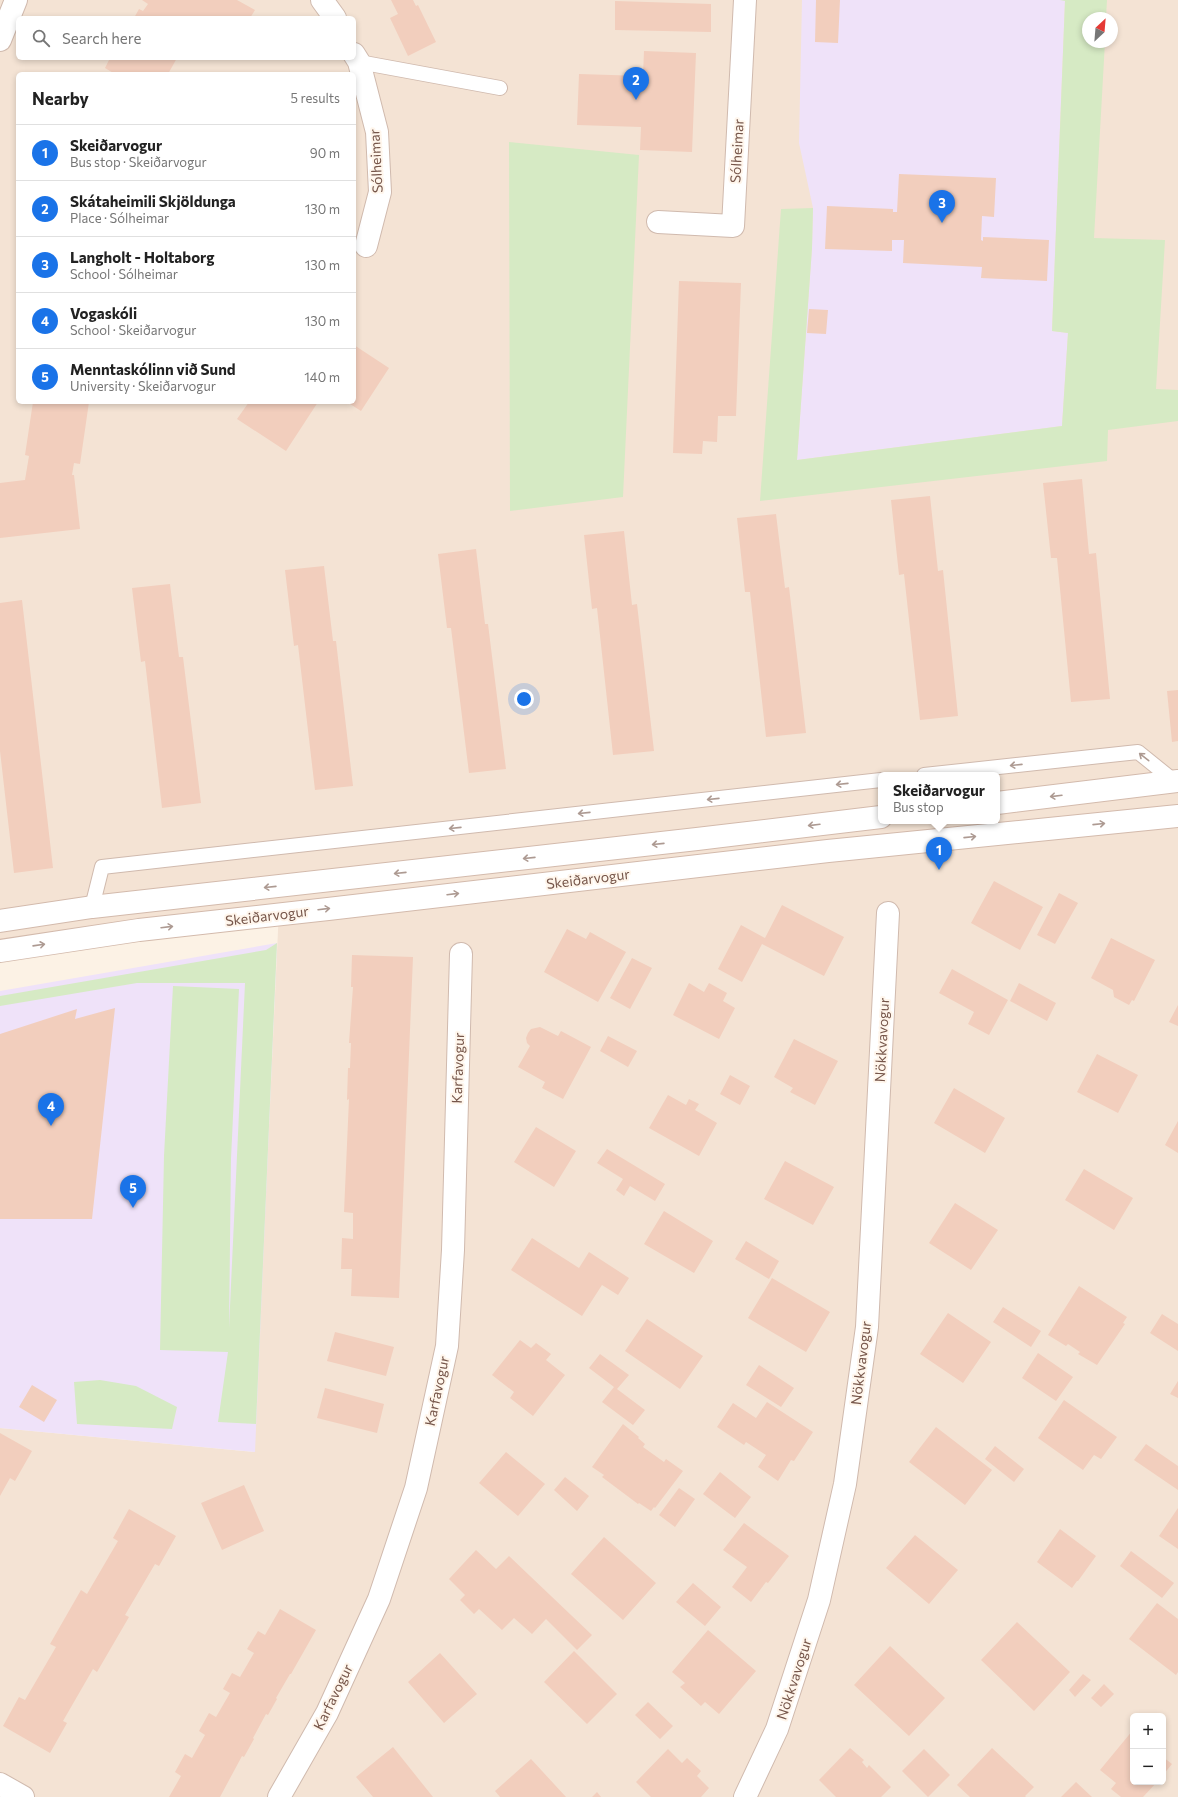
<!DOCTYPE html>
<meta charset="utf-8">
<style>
body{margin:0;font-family:Commissioner,sans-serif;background:#f2f2f2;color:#222}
.controls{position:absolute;right:12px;bottom:12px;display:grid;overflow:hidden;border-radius:6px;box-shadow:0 2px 6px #0003}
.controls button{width:36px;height:36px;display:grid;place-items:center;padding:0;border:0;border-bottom:1px solid #e0e0e0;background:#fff;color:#222;font:20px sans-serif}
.compass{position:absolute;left:1082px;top:12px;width:36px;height:36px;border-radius:50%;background:#fff;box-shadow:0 2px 6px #0003;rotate:26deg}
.you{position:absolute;left:524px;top:699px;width:14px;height:14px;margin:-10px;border:3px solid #fff;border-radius:50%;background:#1a73e8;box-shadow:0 0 0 6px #1a73e833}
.badge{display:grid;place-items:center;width:26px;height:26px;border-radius:50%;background:#1a73e8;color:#fff;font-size:13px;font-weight:700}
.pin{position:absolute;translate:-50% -33px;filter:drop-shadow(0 1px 2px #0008)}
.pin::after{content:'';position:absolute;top:21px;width:14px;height:12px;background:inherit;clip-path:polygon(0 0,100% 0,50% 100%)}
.popup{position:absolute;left:878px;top:772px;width:122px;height:52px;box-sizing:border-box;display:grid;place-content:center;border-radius:6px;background:#fff;filter:drop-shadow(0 1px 3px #0005);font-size:13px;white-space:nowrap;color:#767676}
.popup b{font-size:15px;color:#222}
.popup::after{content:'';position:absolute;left:50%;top:100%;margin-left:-8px;border:8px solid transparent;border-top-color:#fff}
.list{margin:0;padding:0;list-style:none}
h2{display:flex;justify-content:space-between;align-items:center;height:52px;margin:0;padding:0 16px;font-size:17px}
h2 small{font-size:13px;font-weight:400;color:#767676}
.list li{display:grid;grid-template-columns:26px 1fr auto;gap:12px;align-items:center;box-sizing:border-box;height:56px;padding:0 16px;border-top:1px solid #e0e0e0}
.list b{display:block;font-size:15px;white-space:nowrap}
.list p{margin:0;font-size:13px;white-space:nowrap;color:#767676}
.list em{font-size:13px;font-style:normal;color:#767676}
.icon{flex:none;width:22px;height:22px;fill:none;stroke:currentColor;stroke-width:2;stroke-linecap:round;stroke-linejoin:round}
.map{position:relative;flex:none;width:1178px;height:1797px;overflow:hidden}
.search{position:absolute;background:#fff;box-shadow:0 2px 6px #0003;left:16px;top:16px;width:340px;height:44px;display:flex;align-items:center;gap:10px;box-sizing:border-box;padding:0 14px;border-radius:6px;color:#767676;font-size:15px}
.panel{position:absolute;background:#fff;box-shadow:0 2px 6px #0003;left:16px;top:72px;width:340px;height:332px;border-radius:6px}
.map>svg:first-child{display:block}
</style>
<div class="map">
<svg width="1178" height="1797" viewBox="0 0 1178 1797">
<rect width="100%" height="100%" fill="#fcf2e5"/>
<path fill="#f4e3d4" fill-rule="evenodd" d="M0,0H1178V1797H0V1428L254,1452L279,909L0,941ZM18,18H354V58H18ZM1088,18H1112V42H1088ZM18,74H354V402H18ZM881,775H997V821H881ZM1133,1716H1163V1782H1133Z"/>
<path fill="#efe2f9" d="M802,0H1065L1052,331L1068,333L1062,426L797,460L812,248L813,208L799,143Z
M277,943L255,1452L0,1428V991Z"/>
<path fill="#d6eac4" d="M1060,0H1107L1106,18H1088V42H1105L1094,238L1165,240L1156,389L1178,390V421L1108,430L1107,461L760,501L781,209L813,208L812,248L797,460L1062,426L1068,333L1052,331L1065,1Z
M509,142L639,155L623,497L510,511Z
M277,943L256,1424L218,1422L228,1352L160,1350L164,1156L173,986L239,989L231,1159L229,1328L245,983H137L0,1006V996L266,950Z
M100,1380L136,1386L177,1407L172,1429L77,1424L74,1382Z"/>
<path fill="#f2cebd" d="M142,0H237L255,10L250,18H134L139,9L143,11L148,4Z
M391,0H413L416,6L418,5L436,42L408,56L390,18L398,14Z
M816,0H840L838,43L815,42Z
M615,1L711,4V32L615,30Z
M644,51L696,53L692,152L640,150L641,127L577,125L579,74L643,76Z
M110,58H177L168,74H115L105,68Z
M899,174L996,178L994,217L982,216L981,240L983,241V237L1049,240L1047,281L981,278L982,267L903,263L904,240H892V251L825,249L827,206L893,209V212H897Z
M679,281L741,283L736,416H718L717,442L703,441L702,454L673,453Z
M809,309L828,310L826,334L807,333Z
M354,345L389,368L361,411L347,402H354Z
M33,402H89L80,464L74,463L72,475H74L80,529L0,538V483L25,480L29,456L25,455Z
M249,402H318L286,451L237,419Z
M1082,479L1089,554L1096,553L1110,699L1071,702L1057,558H1051L1043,483Z
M930,496L938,571L943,570L958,716L920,720L904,574L899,575L891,500Z
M776,514L785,588L789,587L806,733L766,737L750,592H745L737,518Z
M624,531L632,605L637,604L654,751L613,755L597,608L592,609L584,535Z
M476,549L485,624H488L506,769L469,773L451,628H447L438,554Z
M324,566L333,641H336L353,786L315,790L298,645L294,646L285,570Z
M170,584L179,657H183L201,803L162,808L145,661L141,662L132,588Z
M22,600L53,868L14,873L0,751V603Z
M1178,690V741L1172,742L1167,691Z
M994,881L1043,907L1020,950L971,923Z
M1059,893L1078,903L1055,944L1037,935Z
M782,905L844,937L824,976L762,944L742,982L718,969L741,925L765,938Z
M567,929L586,939L590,932L626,952L598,1002L544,972Z
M1111,938L1155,960L1134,1001L1132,1000L1129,1005L1114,997L1113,990L1091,978Z
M352,955L413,957L399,1298L351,1296L352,1269H341L342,1238L353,1239V1213L344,1212L349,1099L347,1100L348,1068H350L351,1043H349L353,987H351Z
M632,958L652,968L630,1009L610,998Z
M952,969L1008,1000L989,1035L968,1024L974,1012L939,993Z
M689,983L704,992L709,983L727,993L723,1001L735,1008L719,1039L673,1015Z
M1019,983L1056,1003L1047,1021L1010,1001Z
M1178,1005V1026L1169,1022Z
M115,1008L92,1219H0V1034L77,1009L75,1019Z
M540,1027L558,1036L561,1031L591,1047L563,1099L542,1088L545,1082L518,1067L530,1046L527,1043L526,1038L528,1033L531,1029Z
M608,1036L637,1051L628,1067L600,1051Z
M794,1039L838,1061L815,1105L790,1092L793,1088L774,1077Z
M1097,1054L1138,1075L1118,1113L1077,1092Z
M730,1075L750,1086L740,1105L720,1094Z
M954,1088L1005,1118L985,1153L934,1123Z
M668,1095L686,1105L689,1099L699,1104L695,1110L717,1123L699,1156L649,1128Z
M1178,1121V1153L1165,1145Z
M536,1127L576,1151L554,1187L514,1162Z
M607,1149L665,1184L655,1201L630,1186L624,1196L616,1190L623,1179L597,1163Z
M785,1161L834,1187L813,1225L764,1199Z
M1084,1169L1133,1198L1114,1230L1065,1200Z
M955,1203L998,1230L971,1270L929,1243Z
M664,1211L713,1241L694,1273L644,1244Z
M532,1238L579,1268L589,1252L629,1278L618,1295L602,1285L582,1316L511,1270Z
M746,1241L779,1261L769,1279L735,1259Z
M772,1278L830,1312L806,1352L748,1318Z
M1079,1286L1127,1317L1123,1323L1125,1324L1097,1365L1078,1354L1080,1352L1068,1344L1066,1346L1048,1335Z
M1003,1307L1041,1331L1031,1347L993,1322Z
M948,1313L991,1342L963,1383L920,1354Z
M1162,1314L1178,1324V1351L1150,1333Z
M647,1319L703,1356L680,1389L625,1351Z
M335,1332L394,1347L386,1376L327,1361Z
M520,1340L531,1348L536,1343L551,1354L546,1360L565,1375L533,1416L510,1398L514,1392L492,1375Z
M1038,1353L1073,1377L1056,1401L1022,1378Z
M600,1354L629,1375L617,1389L645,1410L633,1425L602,1402L614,1387L589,1368Z
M759,1365L794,1388L781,1407L746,1385Z
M1178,1381V1398L1170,1394Z
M32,1385L57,1400L44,1422L19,1407Z
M325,1388L384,1404L377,1433L317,1418Z
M1064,1400L1117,1437L1101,1459L1094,1455L1083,1470L1038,1438Z
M767,1402L813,1432L794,1461L791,1460L778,1481L758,1467L766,1455L746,1442L744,1445L717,1427L733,1403L756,1418Z
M623,1424L639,1437L638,1438L645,1444L643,1447L664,1462L666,1459L683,1471L655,1508L654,1507L651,1511L639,1503L638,1504L602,1477L604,1475L592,1467Z
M936,1427L992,1470L965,1505L909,1462Z
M0,1433L32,1451L15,1481L10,1478L0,1496Z
M1146,1444L1178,1466V1490L1134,1460Z
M995,1446L1024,1469L1014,1482L985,1459Z
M506,1452L545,1484L518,1516L479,1483Z
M720,1472L751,1497L735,1518L703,1494Z
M565,1477L589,1496L577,1511L554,1490Z
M244,1485L264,1531L222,1550L201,1503Z
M679,1488L695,1499L675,1527L659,1515Z
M1178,1508V1549L1159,1536Z
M129,1509L176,1536L159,1566L155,1564L125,1615L129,1617L97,1672L93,1669L63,1721L67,1723L50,1753L3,1726L19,1697L25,1700L56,1647L50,1644L81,1590L87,1594L118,1541L113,1538Z
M744,1523L789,1556L768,1583L766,1582L751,1602L732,1587L747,1567L723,1550Z
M1060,1529L1096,1556L1078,1581H1077L1072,1588L1037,1562Z
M915,1535L958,1570L929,1604L886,1568Z
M604,1537L656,1583L623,1620L571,1574Z
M476,1550L496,1569L509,1556L592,1635L577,1650L546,1619L532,1634L514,1618L502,1630L479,1609L474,1614L460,1600L465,1595L449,1579Z
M1131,1551L1174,1583L1162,1598L1120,1566Z
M693,1583L721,1607L705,1626L676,1602Z
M1157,1603L1178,1619V1672L1176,1675L1129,1639Z
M280,1609L316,1630L291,1674H290L276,1698L277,1699L268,1715L266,1714L253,1738L254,1739L244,1757L242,1756L220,1797H169L181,1776L175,1772L185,1754L192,1758L205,1735L199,1731L209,1713L216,1717L230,1693L223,1689L232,1673L240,1677L254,1653L247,1649L258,1631L265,1635Z
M1017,1622L1070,1672L1034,1711L981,1660Z
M708,1630L756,1671L719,1714L705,1702L701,1706L680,1687L685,1683L672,1672Z
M890,1646L945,1698L909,1736L854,1685Z
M574,1651L617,1694L587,1724L544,1682Z
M440,1653L477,1694L444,1723L408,1682Z
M1083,1674L1091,1680L1075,1697L1069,1690Z
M1104,1684L1114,1694L1101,1707L1091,1698Z
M648,1702L673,1726L660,1739L635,1715Z
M1133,1730V1782H1157L1143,1797H1121L1111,1789L1116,1783L1100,1770Z
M393,1747L433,1797H373L356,1777Z
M850,1748L864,1760L862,1762L867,1768L869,1765L891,1787L881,1797H836L819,1780Z
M992,1748L1034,1787L1025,1796L1026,1797H970L957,1785Z
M668,1749L682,1763L687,1758L701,1771L697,1776L709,1788L701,1797H651L636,1782Z
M924,1749L950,1775L928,1797L902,1771Z
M1163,1757L1172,1764L1163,1775Z
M531,1759L566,1797H500L495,1791Z
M1076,1782L1092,1797H1061Z
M597,1792L601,1797H592Z"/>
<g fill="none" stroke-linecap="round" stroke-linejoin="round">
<defs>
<path id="lane" d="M359,62L500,88
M924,775L1138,752L1174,781
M92,907L102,867L881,780"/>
<path id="street" d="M322,0L335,18
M0,40L16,0
M354,54L359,62L377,132L380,192L366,246
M658,222L733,226L745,0
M0,1784L23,1797
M279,1797L327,1713L379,1599L416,1488L447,1346L453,1250L461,954
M745,1797L777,1729L819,1600L845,1484L867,1327L888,913"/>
<path id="secondary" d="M997,803L1178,781
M0,921L92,907L697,839L881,817
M0,951L139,930L328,909L828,851L1178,816"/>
</defs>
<use href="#lane" stroke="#d0baae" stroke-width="16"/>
<use href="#street" stroke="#d0baae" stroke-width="24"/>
<use href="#secondary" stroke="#d3baac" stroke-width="24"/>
<use href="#lane" stroke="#fff" stroke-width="14"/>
<use href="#street" stroke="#fff" stroke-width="22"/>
<use href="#secondary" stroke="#fff" stroke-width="22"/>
</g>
<defs><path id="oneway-shaft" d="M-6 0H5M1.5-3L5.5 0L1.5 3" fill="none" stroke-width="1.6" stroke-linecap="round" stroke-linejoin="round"/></defs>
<g stroke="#ad9a92">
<use href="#oneway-shaft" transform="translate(1144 757) rotate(-142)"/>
<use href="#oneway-shaft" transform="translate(1016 765) rotate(174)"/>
<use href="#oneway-shaft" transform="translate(842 784) rotate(174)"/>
<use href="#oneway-shaft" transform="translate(1056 796) rotate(173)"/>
<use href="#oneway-shaft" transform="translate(713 799) rotate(174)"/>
<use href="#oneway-shaft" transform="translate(584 813) rotate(174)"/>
<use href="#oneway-shaft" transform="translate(1099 824) rotate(-6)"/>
<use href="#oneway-shaft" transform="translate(814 825) rotate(173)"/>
<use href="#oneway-shaft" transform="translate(455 828) rotate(174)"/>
<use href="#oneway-shaft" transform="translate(970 837) rotate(-6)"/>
<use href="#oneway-shaft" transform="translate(658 844) rotate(174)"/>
<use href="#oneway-shaft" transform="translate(529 858) rotate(174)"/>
<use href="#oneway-shaft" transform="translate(400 873) rotate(174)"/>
<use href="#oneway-shaft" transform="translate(270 887) rotate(174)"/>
<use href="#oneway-shaft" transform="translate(453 894) rotate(-7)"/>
<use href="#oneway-shaft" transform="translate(324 909) rotate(-7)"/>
<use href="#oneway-shaft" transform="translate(167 927) rotate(-7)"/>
<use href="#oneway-shaft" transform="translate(39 945) rotate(-8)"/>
</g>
<g text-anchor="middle" stroke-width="4" stroke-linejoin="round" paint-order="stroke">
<g font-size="14" fill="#76564a" stroke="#fff6ec">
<text transform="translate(737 151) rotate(-87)" y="5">Sólheimar</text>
<text transform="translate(376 161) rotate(-93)" y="5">Sólheimar</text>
<text transform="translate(588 879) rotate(-7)" y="5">Skeiðarvogur</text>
<text transform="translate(267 916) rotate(-7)" y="5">Skeiðarvogur</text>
<text transform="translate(882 1040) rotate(-87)" y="5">Nökkvavogur</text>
<text transform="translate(458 1068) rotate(-88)" y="5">Karfavogur</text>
<text transform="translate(861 1363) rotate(-83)" y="5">Nökkvavogur</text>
<text transform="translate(437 1391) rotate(-78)" y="5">Karfavogur</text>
<text transform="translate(794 1679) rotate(-72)" y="5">Nökkvavogur</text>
<text transform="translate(333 1697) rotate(-64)" y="5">Karfavogur</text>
</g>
</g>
</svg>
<div class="controls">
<button>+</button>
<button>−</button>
</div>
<svg class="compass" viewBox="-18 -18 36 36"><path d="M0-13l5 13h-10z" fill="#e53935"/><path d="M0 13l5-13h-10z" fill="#767676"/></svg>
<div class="you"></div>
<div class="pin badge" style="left:939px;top:870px">1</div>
<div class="popup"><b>Skeiðarvogur</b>Bus stop</div>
<div class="pin badge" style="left:636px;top:100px">2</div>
<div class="pin badge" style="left:942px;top:223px">3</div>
<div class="pin badge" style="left:51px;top:1126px">4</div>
<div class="pin badge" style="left:133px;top:1208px">5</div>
<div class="search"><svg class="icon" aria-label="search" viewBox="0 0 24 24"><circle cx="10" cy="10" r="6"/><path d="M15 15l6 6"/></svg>Search here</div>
<section class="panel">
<h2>Nearby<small>5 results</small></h2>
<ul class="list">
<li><span class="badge">1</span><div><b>Skeiðarvogur</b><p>Bus stop · Skeiðarvogur</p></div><em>90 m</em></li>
<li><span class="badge">2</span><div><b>Skátaheimili Skjöldunga</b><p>Place · Sólheimar</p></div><em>130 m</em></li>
<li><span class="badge">3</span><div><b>Langholt - Holtaborg</b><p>School · Sólheimar</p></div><em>130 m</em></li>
<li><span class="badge">4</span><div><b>Vogaskóli</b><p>School · Skeiðarvogur</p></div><em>130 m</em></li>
<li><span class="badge">5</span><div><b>Menntaskólinn við Sund</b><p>University · Skeiðarvogur</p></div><em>140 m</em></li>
</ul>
</section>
</div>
